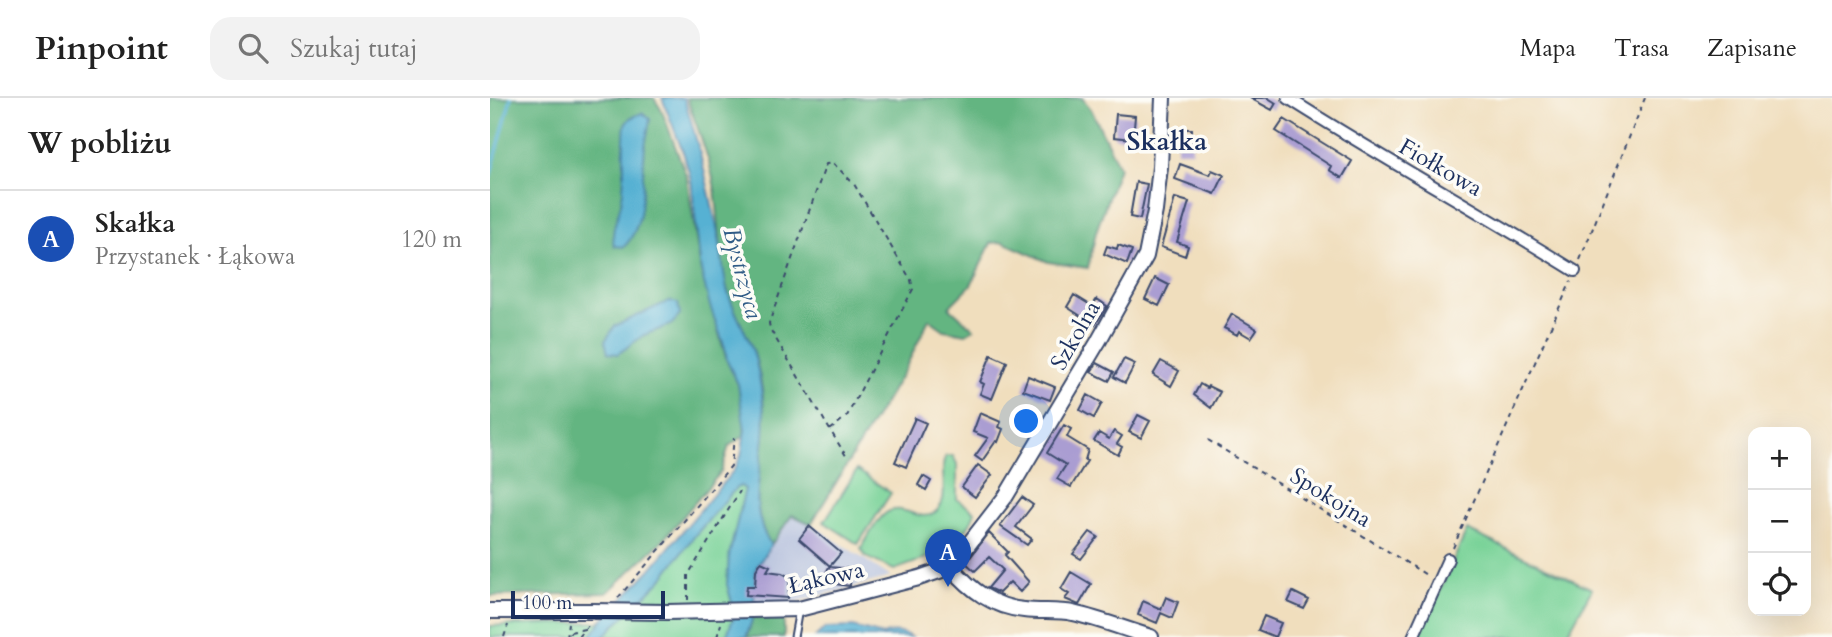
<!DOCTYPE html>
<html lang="pl">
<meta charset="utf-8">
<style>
body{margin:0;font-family:Cardo,serif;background:#f2f2f2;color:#222}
.controls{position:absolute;right:21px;bottom:21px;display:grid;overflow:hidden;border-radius:14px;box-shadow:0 7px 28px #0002}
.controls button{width:63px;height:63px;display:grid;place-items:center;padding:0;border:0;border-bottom:2px solid #e0e0e0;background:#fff;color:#222;font:35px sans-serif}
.scale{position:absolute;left:21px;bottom:18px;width:154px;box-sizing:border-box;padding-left:7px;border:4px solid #1b2f5e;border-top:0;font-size:19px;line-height:24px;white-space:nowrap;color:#1b2f5e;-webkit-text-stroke:5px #fdfcf7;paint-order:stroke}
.you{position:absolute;left:537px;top:324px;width:24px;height:24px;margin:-18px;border:5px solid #fff;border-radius:50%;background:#1a73e8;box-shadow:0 0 0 10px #1a73e833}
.badge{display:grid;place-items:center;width:46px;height:46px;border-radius:50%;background:#b45309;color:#fff;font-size:23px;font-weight:700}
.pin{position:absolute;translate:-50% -58px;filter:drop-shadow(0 2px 4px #0008)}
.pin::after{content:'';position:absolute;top:37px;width:24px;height:21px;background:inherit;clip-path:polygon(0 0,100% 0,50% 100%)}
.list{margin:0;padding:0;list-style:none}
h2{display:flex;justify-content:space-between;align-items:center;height:91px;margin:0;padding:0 28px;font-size:30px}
h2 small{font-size:23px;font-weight:400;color:#767676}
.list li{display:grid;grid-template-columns:46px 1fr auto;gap:21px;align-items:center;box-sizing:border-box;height:98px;padding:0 28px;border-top:2px solid #e0e0e0}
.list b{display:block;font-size:26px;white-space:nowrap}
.list p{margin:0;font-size:23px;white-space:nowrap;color:#767676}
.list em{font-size:23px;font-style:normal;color:#767676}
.icon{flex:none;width:38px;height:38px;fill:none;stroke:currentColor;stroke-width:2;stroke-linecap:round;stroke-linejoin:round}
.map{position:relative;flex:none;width:1342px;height:539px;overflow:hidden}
header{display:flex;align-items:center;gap:42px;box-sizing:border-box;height:98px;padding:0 35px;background:#fff;border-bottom:2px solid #e0e0e0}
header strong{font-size:33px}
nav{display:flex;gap:38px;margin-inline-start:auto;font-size:24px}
.search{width:490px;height:63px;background:#f2f2f2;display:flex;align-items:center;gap:18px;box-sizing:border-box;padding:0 24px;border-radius:21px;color:#767676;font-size:26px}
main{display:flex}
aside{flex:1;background:#fff}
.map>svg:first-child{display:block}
</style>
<header>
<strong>Pinpoint</strong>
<div class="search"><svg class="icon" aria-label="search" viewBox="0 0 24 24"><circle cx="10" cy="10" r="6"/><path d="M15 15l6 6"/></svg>Szukaj tutaj</div>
<nav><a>Mapa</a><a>Trasa</a><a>Zapisane</a></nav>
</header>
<main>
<aside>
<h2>W pobliżu<small></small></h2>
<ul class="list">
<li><span class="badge" style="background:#1a4fb4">A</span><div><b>Skałka</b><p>Przystanek · Łąkowa</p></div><em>120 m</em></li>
</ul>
</aside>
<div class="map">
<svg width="1342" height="539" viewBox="0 0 1342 539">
<rect width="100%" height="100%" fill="#fdfcf7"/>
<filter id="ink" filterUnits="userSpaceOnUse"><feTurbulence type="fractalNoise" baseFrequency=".0143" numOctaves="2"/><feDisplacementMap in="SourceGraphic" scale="14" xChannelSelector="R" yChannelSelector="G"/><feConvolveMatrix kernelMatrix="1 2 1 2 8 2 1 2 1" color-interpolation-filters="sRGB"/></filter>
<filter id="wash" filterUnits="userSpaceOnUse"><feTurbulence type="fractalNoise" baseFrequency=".00686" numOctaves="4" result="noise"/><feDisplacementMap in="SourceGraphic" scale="28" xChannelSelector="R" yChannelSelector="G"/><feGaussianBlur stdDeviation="1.57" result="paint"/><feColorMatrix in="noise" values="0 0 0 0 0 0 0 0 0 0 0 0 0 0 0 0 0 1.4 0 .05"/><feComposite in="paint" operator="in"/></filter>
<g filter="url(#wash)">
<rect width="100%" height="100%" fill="#f0debd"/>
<path fill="#bac4de" d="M302,417L321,426L401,479L305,504L231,509L230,458H273Z"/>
<path fill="#7ad399" stroke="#4a817c" stroke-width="2" d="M456,358H463L467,366V401L485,414C473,450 437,460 404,472L376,459L371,451C378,440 385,423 396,415C412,404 429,425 444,415C463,402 447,372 456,358Z
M367,372L401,395L368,446L334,424Z
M251,388L255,391L239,458L237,486L243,509V521L236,539H113L171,482L202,441L246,390Z
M977,432L1102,491L1076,539H929Z
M114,520L100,539H0V528L108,524Z"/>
<path fill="#63b581" stroke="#3f7270" stroke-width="2" d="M0,0H164L172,13L197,80L211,173L237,263L248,286L255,323L254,338L239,348L231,374L173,442L117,495L0,498Z
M197,0H592L601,11L629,69L606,134L598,170L558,164L513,144L501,145L481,187L459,209L484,231L476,236L454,232L439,221L415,271L321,426L302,417L281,447C254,407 276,362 274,318C274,293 268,262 258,240C250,224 242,209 237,191C229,157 230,121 224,86C219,57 206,28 197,0Z
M263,519L294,522V539H257Z"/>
<path fill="#56b1d3" stroke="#387098" stroke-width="2" d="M172,0H194C209,46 219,92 229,139C232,157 233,174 237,191C242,209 250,224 258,240C268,262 271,289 274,313C279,358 252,406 281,447L266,470L263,519L256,539H236L243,521V509L237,486L239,458L255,391L251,388L246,390L202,441L171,482L113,539H100L114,520L160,472L244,372L251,358L255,332L248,286L237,263L235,250L220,208L211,173L201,82L194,57Z
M152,15L160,21C159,30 156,40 155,49C150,82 159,123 134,149L124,148C120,129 130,117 132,100C136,75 132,51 135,27L140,20Z
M179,203L188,205L190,217L181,227L154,237L128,256L118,255L115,243L125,228Z
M363,529L393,537C400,533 414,534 421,539H325L335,530Z"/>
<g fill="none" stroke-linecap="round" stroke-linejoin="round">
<path stroke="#56b1d3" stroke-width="3.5" d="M0,79L21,0"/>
</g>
<g id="blocks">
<path fill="#aa9dd2" d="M760,0H778L786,5L782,12Z
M626,16L645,18L643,41L624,39Z
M794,21L862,63L852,80L839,72L841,68L786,33Z
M687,31H702V53H687Z
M690,66L720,77L722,72L734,77L725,96L685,81Z
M646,84L657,86L650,121L640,119Z
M685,100L699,104L687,144L698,148L695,158L671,149Z
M628,147L642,152L637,166L614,156L617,148L627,151Z
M665,180L679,187L669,208L655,201Z
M584,197L602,208L607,201L617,208L605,227L577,209Z
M742,216L767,231L761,240L749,233L747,237L734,230Z
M501,257L517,264L502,301L490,296L494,286L490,284Z
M634,261L645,266L635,285L624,279Z
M671,263L689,273L681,288L663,277Z
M607,265L624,274L619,283L601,274Z
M538,278L565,289L560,302L533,292Z
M710,286L717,290L718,288L730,294L721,310L704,297Z
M598,297L612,305L604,320L590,312Z
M490,315L511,324L509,329L513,331L508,344L506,343L492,363L485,358L498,340L483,334Z
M648,317L660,323L651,340L639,334Z
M425,320L436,325L416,369L405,364Z
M574,327L581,331L577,339L598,352L595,362L597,363L581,389L567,381L576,367L557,355Z
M624,333L632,338L627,346L632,349L628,357L604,343L609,335L619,341Z
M488,367L502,377L485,399L472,389Z
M433,378L441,383L436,392L428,387Z
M532,399L543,407L526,429L542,441L537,447L510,428Z
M319,428L351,455L340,468L309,441Z
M600,434L608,439L591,461L583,456Z
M499,435L518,454L515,457L539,484L530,494L520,484L509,495L498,490L513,472L499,459L485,473L476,465Z
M271,464L280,468L277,473L292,475L300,479L298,500L256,497L257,488H265L266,472Z
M339,469L361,471L360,488L331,484Z
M581,474L601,486L589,507L575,501L579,496L571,491Z
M803,494L819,502L814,511L798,504Z
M676,499L688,504L682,520L671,515L667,525L648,517L653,503L671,511Z
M774,518L791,525L785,539L768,532Z"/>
</g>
</g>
<g filter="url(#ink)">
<use href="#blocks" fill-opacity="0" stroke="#3b496c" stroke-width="2"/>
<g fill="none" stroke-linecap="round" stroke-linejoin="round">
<defs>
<path id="service" d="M304,539L309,511"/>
<path id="minor" d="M798,0C892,60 990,114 1085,173
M923,539L958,461"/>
<path id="tertiary" d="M461,469C481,492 503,509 534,512C550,514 567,512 583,515C609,521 635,531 661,539
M0,513H102
M178,514L309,511L429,480L461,469L516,398L608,244L656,158L665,113L670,69L673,0"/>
</defs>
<use href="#service" stroke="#3b496c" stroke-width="9"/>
<use href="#minor" stroke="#3b496c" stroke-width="14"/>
<use href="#tertiary" stroke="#3b496c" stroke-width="18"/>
<path stroke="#3b496c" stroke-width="2" stroke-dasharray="5 5" stroke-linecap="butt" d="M1090,162L1155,0
M340,332L280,231L279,225L336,66L343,65L364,86L421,182L423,191L357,318L340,332L358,361
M718,342L938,478
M963,450L1081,183
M128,500L241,368L244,340
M198,502V477L250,393
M80,534L95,531
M14,539L18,527
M77,539L79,525
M88,539L100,525
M227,539L231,526"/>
<use href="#service" stroke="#fff" stroke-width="5"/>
<use href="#minor" stroke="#fff" stroke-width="10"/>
<use href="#tertiary" stroke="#fff" stroke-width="14"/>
<defs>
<path id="tertiary-bridge" d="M102,513L178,514"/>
</defs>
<use href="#tertiary-bridge" stroke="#3b496c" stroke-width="18" stroke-linecap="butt"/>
<use href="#tertiary-bridge" stroke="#fff" stroke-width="14"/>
</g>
</g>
<g text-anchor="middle" stroke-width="7" stroke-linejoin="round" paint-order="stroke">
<g font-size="23" fill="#1b2f5e" stroke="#fdfcf7">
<text transform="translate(951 69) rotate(30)" y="8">Fiołkowa</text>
<text transform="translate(585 237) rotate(-60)" y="8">Szkolna</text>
<text transform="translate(841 399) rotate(32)" y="8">Spokojna</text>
<text transform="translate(336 479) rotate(-13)" y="8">Łąkowa</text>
</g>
<g font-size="24" font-style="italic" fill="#305c87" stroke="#fdfcf7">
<text transform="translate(253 175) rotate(75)" y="8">Bystrzyca</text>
</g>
<g font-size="26" font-weight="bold" fill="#1b2f5e" stroke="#fdfcf7">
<text x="677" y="52">Skałka</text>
</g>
</g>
</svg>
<div class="controls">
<button>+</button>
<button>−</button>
<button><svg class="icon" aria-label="locate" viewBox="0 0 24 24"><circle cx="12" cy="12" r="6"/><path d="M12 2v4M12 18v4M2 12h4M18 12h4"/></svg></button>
</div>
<div class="scale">100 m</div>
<div class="you"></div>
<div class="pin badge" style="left:458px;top:489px;background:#1a4fb4">A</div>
</div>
</main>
